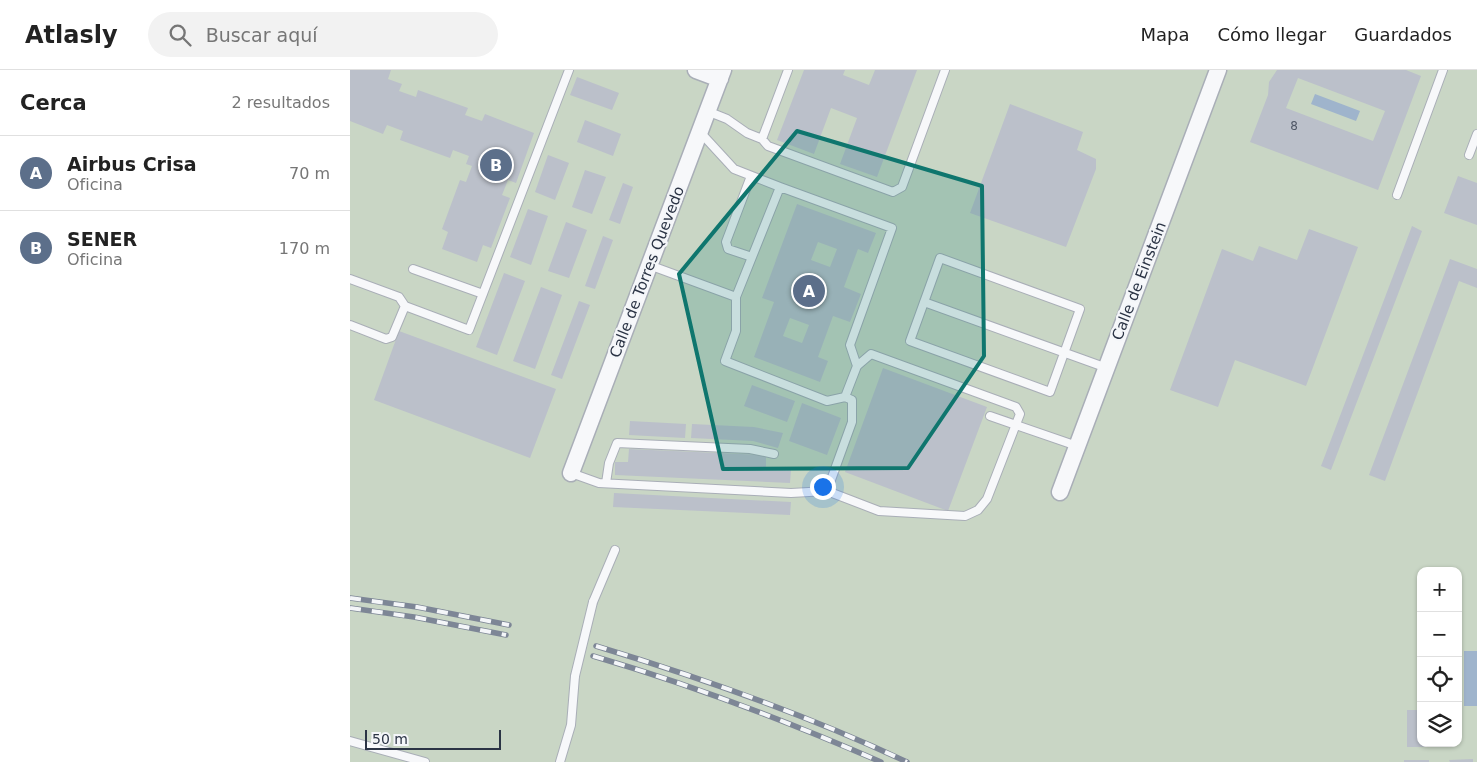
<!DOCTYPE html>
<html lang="es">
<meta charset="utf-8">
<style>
body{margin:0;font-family:"DejaVu Sans",sans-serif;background:#f2f2f2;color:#222}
.controls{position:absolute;right:15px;bottom:15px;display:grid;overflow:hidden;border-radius:10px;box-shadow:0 1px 4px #0004}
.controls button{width:45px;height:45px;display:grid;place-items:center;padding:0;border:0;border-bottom:1px solid #e0e0e0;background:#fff;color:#222;font:25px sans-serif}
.scale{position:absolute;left:15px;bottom:12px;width:136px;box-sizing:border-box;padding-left:5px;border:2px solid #2b3445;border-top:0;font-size:14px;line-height:18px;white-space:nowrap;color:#2b3445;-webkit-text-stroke:4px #f4f6f9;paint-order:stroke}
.you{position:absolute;left:472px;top:416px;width:18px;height:18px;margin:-12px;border:4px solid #fff;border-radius:50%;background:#1a73e8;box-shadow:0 0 0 8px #1a73e833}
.badge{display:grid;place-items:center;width:32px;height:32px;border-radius:50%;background:#1a73e8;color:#fff;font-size:16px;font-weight:700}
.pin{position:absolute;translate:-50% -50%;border:2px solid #fff;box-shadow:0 1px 5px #0006}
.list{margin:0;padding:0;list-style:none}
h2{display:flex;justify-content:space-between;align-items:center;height:65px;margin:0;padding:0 20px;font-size:21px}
h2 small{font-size:16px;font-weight:400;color:#767676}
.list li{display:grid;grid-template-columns:32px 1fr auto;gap:15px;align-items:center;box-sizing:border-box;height:75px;padding:0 20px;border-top:1px solid #e0e0e0}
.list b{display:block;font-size:19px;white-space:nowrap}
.list p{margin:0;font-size:16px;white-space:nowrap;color:#767676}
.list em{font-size:16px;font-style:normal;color:#767676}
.icon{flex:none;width:28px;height:28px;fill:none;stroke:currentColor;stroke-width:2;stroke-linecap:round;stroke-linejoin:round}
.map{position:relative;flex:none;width:1127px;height:692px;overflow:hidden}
header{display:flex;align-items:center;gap:30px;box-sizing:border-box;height:70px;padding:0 25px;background:#fff;border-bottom:1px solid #e0e0e0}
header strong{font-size:24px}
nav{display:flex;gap:28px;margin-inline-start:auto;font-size:18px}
.search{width:350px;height:45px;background:#f2f2f2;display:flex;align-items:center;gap:12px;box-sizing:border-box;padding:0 18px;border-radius:28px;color:#767676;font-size:19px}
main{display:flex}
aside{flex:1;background:#fff}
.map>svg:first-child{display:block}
</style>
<header>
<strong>Atlasly</strong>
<div class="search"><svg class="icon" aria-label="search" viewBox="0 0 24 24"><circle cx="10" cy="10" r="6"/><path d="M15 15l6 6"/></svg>Buscar aquí</div>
<nav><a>Mapa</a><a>Cómo llegar</a><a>Guardados</a></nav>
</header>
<main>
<aside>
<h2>Cerca<small>2 resultados</small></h2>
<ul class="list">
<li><span class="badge" style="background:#5c6f8a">A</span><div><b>Airbus Crisa</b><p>Oficina</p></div><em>70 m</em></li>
<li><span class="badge" style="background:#5c6f8a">B</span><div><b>SENER</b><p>Oficina</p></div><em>170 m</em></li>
</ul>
</aside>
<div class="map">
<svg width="1127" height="692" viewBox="0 0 1127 692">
<rect width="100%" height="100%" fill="#e4e7ec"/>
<path fill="#c9d6c5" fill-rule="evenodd" d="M0,0H1127V692H0ZM1071,501H1108V673H1071Z"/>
<path fill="#9fb4cc" d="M965,24L1010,41L1006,51L961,34Z
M1114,581H1127V636H1114Z"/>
<path fill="#bbc0ca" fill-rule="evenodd" d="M0,0H41L38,9L52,14L49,21L66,27L68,20L118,38L115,45L132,51L135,44L184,63L166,113L158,110L152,125L160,128L141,178L133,175L127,192L92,179L98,162L92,159L110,110L116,112L122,96L116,94L119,86L103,80L100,88L50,70L53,61L37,55L33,64L0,51Z
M454,0H495L493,5L519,15L525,0H567L527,107L490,94L507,48L481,38L464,84L427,70Z
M927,0H1056L1071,6L1028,120L900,72L918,25L919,12ZM948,8L1035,41L1023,71L936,38Z
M227,7L269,23L262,40L220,25Z
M660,34L733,62L727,80L746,89V99L716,177L620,143Z
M235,50L271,64L263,86L227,72Z
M198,85L219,93L205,130L185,122Z
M235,100L256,107L242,144L222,137Z
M1108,106L1127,113V155L1094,143Z
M273,113L283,117L270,154L259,150Z
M447,134L526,163L518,183L508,179L494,217L511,224L500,252L483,246L468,287L478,291L470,312L404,287L424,232L412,228ZM468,172L487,179L480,197L461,190ZM440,248L459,255L452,273L433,266Z
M178,139L198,146L181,195L160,187Z
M216,152L237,160L219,208L198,201Z
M1062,156L1072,161L981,400L971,396Z
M959,159L1008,177L956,316L885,290L868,337L820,320L872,179L903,191L909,176L947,190Z
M253,166L263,170L245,219L235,216Z
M1100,189L1127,199V218L1109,211L1035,411L1019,405Z
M154,203L175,211L147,285L126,277Z
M191,217L212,225L185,299L163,291Z
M229,231L240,235L212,309L201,305Z
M49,261L206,319L180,388L24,330Z
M533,298L637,337L598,441L495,402Z
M402,315L445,331L437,352L394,336Z
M452,333L491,348L477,385L439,371Z
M280,351L336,354L335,368L279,365Z
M342,354L404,357L433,363L428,378L403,371L341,368Z
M279,379L416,385V399L441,400L440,413L265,405V392H278Z
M264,423L441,432L440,445L263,437Z
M1057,640H1071V673H1084V677H1057Z
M1123,689V692H1100L1099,690Z
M1054,690H1079V692H1054Z"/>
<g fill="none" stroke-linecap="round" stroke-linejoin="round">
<defs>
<path id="service" d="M357,41L377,49L397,63L412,69L418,76L543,122L552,117L595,0
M350,62L384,99L430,117L386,227
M412,69L438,0
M1119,85L1127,64
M401,106L376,172L378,179L402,187
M430,117L542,158L500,275L507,296
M1047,125L1093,0
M590,188L730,239L700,322L560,271Z
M63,199L133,224
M0,209L49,227L55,236L119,260L219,0
M574,232L757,298
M0,255L36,269L42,267L55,236
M640,346L727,376
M221,403L249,413L441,423L477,421L502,352V330L495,327L477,331L375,291L386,261V227L299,195
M256,413L259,393L267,373L400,379L424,384
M477,421L529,441L615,446L628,440L637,429L670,344L666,337L521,284L507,296L495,327
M243,532L265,480
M0,671L75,692
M210,692L221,655L225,606"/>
<path id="minor" d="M346,0L370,9
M221,403L373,0
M710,422L868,0"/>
</defs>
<use href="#service" stroke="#a9aeb7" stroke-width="10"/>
<use href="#minor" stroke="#a9aeb7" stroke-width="19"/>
<use href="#service" stroke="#f7f8fa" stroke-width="8"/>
<use href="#minor" stroke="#f7f8fa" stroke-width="16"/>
<defs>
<path id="rail" d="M0,528L67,537L159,555
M0,538L64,547L156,565
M246,576C352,608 457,645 557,692
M243,586C342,615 437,651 531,692"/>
</defs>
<use href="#rail" stroke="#7d8696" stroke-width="5.5"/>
<use href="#rail" stroke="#f4f6f9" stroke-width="4" stroke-dasharray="11" stroke-linecap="butt"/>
<defs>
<path id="service-bridge" d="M225,606L243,532"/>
</defs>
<use href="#service-bridge" stroke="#a9aeb7" stroke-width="10" stroke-linecap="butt"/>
<use href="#service-bridge" stroke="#f7f8fa" stroke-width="8"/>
</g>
<path fill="#0f766e" fill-opacity="0.2" stroke="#0f766e" stroke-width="4" stroke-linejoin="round" d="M447,61L632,116L634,286L558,398L373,399L329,204Z"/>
<g text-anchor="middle" stroke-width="4.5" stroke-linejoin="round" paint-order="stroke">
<g font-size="12" fill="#4f5766">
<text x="944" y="60">8</text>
</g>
<g font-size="15" fill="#2b3445" stroke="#f4f6f9">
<text transform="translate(297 202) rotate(-69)" y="5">Calle de Torres Quevedo</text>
<text transform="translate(789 211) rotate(-69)" y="5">Calle de Einstein</text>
</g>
</g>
</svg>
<div class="controls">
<button>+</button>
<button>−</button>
<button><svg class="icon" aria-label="locate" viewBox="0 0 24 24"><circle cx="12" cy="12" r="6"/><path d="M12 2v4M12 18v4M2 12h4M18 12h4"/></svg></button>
<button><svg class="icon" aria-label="layers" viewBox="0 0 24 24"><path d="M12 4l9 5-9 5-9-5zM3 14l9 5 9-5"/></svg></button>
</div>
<div class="scale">50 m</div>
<div class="you"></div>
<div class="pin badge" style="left:459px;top:221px;background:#5c6f8a">A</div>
<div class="pin badge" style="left:146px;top:95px;background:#5c6f8a">B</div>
</div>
</main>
